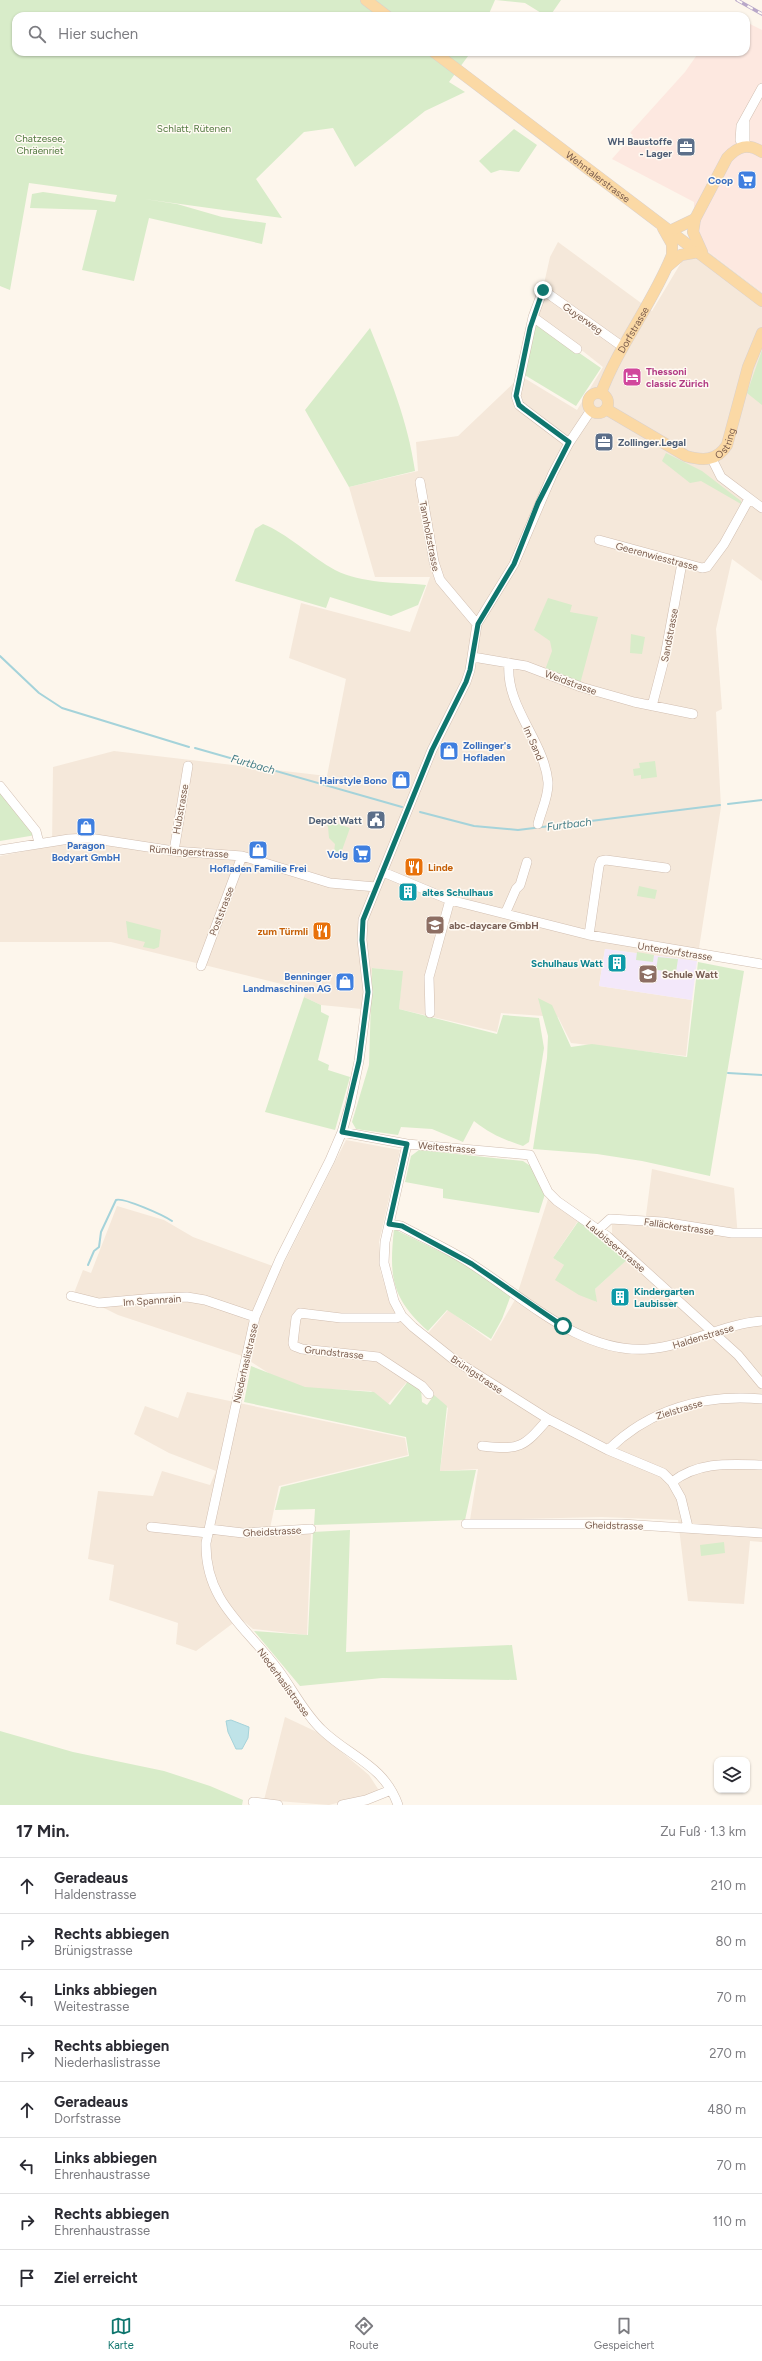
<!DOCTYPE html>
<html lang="de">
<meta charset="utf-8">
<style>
body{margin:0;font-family:Figtree,sans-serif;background:#f7f7f7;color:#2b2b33}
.controls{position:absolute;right:12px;bottom:12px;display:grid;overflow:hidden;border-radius:8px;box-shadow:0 1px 3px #0004}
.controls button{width:36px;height:36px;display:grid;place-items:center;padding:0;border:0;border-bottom:1px solid #e1e1e2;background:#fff;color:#2b2b33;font:20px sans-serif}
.stop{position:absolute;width:12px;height:12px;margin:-9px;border:3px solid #0f766e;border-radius:50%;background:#fff}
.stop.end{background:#0f766e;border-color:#fff;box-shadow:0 1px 4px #0008}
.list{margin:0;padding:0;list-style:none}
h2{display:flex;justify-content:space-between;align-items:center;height:52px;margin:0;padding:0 16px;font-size:17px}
h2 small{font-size:13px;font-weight:400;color:#7c7c81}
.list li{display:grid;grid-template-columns:26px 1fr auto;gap:12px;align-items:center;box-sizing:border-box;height:56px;padding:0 16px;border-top:1px solid #e1e1e2}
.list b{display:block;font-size:15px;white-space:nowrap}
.list p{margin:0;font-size:13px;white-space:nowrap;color:#7c7c81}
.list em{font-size:13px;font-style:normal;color:#7c7c81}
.icon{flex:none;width:22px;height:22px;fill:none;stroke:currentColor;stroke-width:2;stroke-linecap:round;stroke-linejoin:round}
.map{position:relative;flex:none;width:762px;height:1805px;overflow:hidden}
.search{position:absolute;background:#fff;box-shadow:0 1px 3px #0004;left:12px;right:12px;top:12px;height:44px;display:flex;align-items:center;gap:10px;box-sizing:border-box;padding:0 14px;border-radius:12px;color:#7c7c81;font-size:15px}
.sheet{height:500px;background:#fff}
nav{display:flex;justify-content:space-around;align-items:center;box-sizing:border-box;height:56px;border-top:1px solid #e1e1e2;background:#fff;font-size:11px;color:#7c7c81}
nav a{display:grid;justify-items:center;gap:2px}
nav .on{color:#0f766e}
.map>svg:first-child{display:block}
</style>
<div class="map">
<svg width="762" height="1805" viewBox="0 0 762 1805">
<rect width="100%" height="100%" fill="#fdf6ec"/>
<path fill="#f5e8da" d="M694,241L762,292V581L732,559L716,629L722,709L716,712L721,807L697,961L605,949L599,986L692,1000L686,1056L571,1043L558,1017L501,1013L497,1032L399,1009L402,971L372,968V1010L321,1005L304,997L306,990L111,942H0V856L52,846L53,767L114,751L327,776L346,679L289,658L301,603L410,632L430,577H375L349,487L418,471L416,442L458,436L521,376L577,410L603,367L537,315L550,257L558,242L652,311Z
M346,1140L400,1150L379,1242L380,1270L389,1300L401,1322L422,1340L448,1310L491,1341L516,1298L548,1199L578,1221L553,1258L564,1265L596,1302L595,1289L632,1255L612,1234V1222L645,1223L652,1169L734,1188L738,1238L762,1235V1542L750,1541L744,1604L688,1601L678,1520L602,1517L470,1520L478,1469L440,1471L448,1408L406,1383L388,1404L371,1391L304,1388L270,1374L242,1356L118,1315L74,1293L83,1270L91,1273L117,1206L164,1220L193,1237L281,1269Z
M187,1392L405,1438L408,1455L279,1486L269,1533L311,1532L307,1635L253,1629L240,1618L196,1651L176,1644L178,1623L109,1600L114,1565L88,1559L98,1491L153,1496L162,1471L210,1485L216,1471L169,1453L134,1434L145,1406L178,1418Z
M285,1717L319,1733L369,1775L380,1792L329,1805L264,1800Z"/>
<path fill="#fde8e0" d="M746,22L762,30V292L694,241V202L612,159L633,135L630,133L685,72L699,52H746Z"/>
<path fill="#f3e8fa" d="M605,949L697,961L692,1000L599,986Z"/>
<path fill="#d8ecc9" d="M0,0H495L488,16H16V52H471L449,82L465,92L425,111L355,167L333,128L304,132L256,179L282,218L144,199L177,204L222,217L266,223L262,244L149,218L134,281L82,270L97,210L30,208L32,194L43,192L115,202L117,195L29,183L10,290L0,286Z
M496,0H561L550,16H546L525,3Z
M514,129L537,145L519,172L500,170L491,173L479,161Z
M536,323L601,368L576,406L523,374Z
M370,328C389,375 408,421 415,471L349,487L305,410Z
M762,350V405L747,393Z
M666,453L702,471L741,501V504L701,481L690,483L662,461Z
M263,524C285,532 313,558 335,570C362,584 397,582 426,585L418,605L391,616L330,597L326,608L235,581L255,529Z
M548,598L572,605L570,612L598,617L580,684L545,670L552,651L550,641L534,630Z
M631,634L645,637L642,654L630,653Z
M655,761L657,777L641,779V775L634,776L633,769L640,768L639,763Z
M0,792L36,835L0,841Z
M324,819L350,828L341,853L334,852L335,844L329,838L328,827Z
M639,886L657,890L655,899L637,896Z
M126,921L161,930L159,947L154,949L143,947L145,942L128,938Z
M637,952L654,955L653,962L636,960Z
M658,957L678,959L676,972L656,970Z
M698,962L744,971L710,1176L642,1161L597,1154L533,1149L547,1058L548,1036L538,998L552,1005L571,1047L592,1044L687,1057Z
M372,968L403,971L399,1009L497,1034L503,1015L539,1018L544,1048L529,1142L523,1146C505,1140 490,1134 474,1121L463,1142L432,1129L401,1127L398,1135L356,1129L352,1122L369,1065Z
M304,997L321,1005V1012L329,1016L318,1060L329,1065L328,1070L350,1077L335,1130L265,1112Z
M419,1150L523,1161L535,1169L545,1194L539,1213L443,1198V1189L405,1182L411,1156Z
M580,1219L629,1258L595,1289L597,1302L579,1295L555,1280L564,1265L553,1258Z
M394,1229L469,1266L511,1295L502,1319L491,1339L447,1310L428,1331C391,1298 389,1276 394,1229Z
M251,1366L305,1387L374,1392L390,1405L409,1380L421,1388L422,1402L427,1405L434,1395L447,1406L440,1471L476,1470L465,1520L314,1525L315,1509L275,1510L281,1487L409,1456L406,1437L244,1402Z
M350,1530L346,1652L512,1645L517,1680L382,1678L300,1686L254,1631L308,1635L313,1532Z
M724,1542L725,1553L701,1556L700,1545Z
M0,1731L73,1752L164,1771L210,1786L243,1800L242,1805H0Z"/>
<path fill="#bfe3e8" stroke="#a5d3da" d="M231,1720L249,1727L248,1738L242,1749H236L228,1732L226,1721Z"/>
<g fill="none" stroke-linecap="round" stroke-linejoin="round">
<path stroke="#a5d3da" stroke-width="2" d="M0,656L39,693L62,708L189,747
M195,748L402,807
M728,804L762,800
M420,812L474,826L518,830L720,805
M728,1073L762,1075
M88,1265L94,1251L99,1247L101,1232L116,1200C123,1197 163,1215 172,1221"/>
<defs>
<path id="minor" d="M745,146L740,140L741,126L762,88
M745,146V122
M533,317L543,290L623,347
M569,443L524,409L519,405L516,396L533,317L577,349
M712,459L721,477L762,508
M420,482L434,562L440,580L477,624
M599,540L702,568L707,567L724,544L749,499
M473,657L526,666L581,687L634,702L693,714
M509,663C505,707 544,740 548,782C549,796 541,811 538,824
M652,706L665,656L682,563
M0,786L36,831L39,843
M0,850L69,839L89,838L174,851L242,856L330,883L376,887
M174,851L188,766
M383,872L450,900L589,935L762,964
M505,914L516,889L520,885L527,862
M589,935L599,866L601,861L606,860L666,868
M201,966L242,856
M430,1013L429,977L450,900
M342,1132L407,1144L530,1155L548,1192L557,1201L607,1236L738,1355L762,1384
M407,1144L385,1242L384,1263L394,1301L402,1316L413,1327L453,1359L548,1419L608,1450L663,1473L672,1482L681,1498L688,1527
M389,1224L401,1226C425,1239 451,1250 473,1265C526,1299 581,1354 648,1349C687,1346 722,1324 762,1321
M599,1229L610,1219L663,1222L732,1233H762
M71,1296L99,1303L155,1298L187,1297L205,1300L255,1317
M402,1316L396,1318H341L300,1313L296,1318L293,1343L294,1346L302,1349L378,1357L422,1386L429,1394
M482,1446C520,1450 523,1448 548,1419
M608,1450C650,1409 704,1394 762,1399
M672,1482C699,1461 730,1464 762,1465
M466,1524H622L762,1533
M151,1527L208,1533
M209,1529L243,1533L311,1529
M253,1802L278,1805
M342,1805L366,1800L391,1790
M398,1805C384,1765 350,1757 322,1730C304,1713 293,1690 279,1671C247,1627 205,1603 206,1543L255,1317L280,1259L330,1160L342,1132L350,1105L359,1061L368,992L362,940L363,920L432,750L466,682L470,670L477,624L514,564L553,473L569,443L591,410"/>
<g id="major">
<path d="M366,0L387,16"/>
<path id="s1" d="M434,52L762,301"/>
<path d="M670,231L695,219"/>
<path d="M702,252L693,232L695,219L727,158C738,146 748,143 762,152"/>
<path d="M668,266L681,255L698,252"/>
<circle cx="598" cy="403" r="10"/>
<path id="s2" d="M601,393C619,345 653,303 672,255V244L663,228"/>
<path id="s3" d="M606,409L686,456C703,461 717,461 727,445L748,367L762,333"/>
</g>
</defs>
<use href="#minor" stroke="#d1beb0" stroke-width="10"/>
<use href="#major" stroke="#dad1cd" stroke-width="12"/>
<use href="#minor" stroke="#fff" stroke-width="9"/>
<use href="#major" stroke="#fbd9a5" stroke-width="11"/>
<defs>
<path id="rail" d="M737,0L762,14"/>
</defs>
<use href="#rail" stroke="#b9a8c9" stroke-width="3.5"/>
<use href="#rail" stroke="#fffaf3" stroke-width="2" stroke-dasharray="6" stroke-linecap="butt"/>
</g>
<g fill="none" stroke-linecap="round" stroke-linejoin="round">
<path stroke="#0f766e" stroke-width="5" d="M543,290L530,328L516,396L519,405L524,409L569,442L538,503L514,564L478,624L470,670L466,682L432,750L363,920L362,940L368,992L359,1061L342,1132L407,1144L389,1224L402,1226L472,1264L563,1326"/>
</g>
<defs>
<symbol id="office-square" viewBox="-11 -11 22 22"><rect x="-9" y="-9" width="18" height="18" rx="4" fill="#5c6f8a" stroke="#fffaf3"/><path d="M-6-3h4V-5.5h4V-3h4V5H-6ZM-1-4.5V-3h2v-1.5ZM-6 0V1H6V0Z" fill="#fff"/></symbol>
<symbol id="supermarket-square" viewBox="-11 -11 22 22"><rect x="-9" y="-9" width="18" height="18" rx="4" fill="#3f7fe0" stroke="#fffaf3"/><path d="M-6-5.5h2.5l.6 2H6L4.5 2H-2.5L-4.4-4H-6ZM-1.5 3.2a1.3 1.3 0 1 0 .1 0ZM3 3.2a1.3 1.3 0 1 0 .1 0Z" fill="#fff"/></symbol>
<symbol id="hotel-square" viewBox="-11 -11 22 22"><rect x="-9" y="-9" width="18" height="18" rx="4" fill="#d1479c" stroke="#fffaf3"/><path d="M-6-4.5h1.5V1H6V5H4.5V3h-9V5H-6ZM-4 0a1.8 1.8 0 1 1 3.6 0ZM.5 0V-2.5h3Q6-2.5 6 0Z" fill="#fff"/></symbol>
<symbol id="shop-square" viewBox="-11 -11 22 22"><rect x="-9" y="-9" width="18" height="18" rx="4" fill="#3f7fe0" stroke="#fffaf3"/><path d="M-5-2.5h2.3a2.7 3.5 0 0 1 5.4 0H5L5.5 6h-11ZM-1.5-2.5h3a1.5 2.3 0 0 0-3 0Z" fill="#fff"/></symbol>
<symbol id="civic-square" viewBox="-11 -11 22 22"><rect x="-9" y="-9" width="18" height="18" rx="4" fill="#5c6f8a" stroke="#fffaf3"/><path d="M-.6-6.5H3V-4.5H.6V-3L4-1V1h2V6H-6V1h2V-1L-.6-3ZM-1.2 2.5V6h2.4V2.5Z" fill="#fff"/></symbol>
<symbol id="restaurant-square" viewBox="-11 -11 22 22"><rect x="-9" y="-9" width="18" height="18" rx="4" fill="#e8710a" stroke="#fffaf3"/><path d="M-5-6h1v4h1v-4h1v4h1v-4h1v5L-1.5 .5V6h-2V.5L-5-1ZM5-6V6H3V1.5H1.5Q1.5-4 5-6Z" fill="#fff"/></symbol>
<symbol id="building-square" viewBox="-11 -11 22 22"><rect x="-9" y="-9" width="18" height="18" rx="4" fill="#0f9aa8" stroke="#fffaf3"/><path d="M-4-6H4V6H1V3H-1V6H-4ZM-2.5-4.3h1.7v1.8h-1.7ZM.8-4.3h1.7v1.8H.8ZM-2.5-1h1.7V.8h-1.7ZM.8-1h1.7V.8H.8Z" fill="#fff"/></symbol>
<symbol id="school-square" viewBox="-11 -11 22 22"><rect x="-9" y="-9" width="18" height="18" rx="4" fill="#8d6e63" stroke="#fffaf3"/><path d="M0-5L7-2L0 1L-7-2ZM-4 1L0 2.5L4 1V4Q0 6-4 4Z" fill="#fff"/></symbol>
</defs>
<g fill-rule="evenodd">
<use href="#office-square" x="675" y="136" width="22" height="22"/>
<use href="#supermarket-square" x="736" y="169" width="22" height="22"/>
<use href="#hotel-square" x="621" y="366" width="22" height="22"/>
<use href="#office-square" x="593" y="431" width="22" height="22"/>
<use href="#shop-square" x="438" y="740" width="22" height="22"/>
<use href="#shop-square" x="390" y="769" width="22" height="22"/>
<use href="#civic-square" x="365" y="809" width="22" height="22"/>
<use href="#shop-square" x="75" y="816" width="22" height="22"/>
<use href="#shop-square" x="247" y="839" width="22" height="22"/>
<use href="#supermarket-square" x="351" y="843" width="22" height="22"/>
<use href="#restaurant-square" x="403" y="856" width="22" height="22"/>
<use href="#building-square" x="397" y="881" width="22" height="22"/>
<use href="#school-square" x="424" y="914" width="22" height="22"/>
<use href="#restaurant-square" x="311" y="920" width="22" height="22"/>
<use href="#building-square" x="606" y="952" width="22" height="22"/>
<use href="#school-square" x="637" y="963" width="22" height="22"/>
<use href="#shop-square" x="334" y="971" width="22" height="22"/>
<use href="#building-square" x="609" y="1286" width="22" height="22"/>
</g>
<g text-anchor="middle" stroke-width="3" stroke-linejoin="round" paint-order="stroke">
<g font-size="10" fill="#537a41" stroke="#fffaf3">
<text x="194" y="132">Schlatt, Rütenen</text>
<text x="40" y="142">Chatzesee,<tspan x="40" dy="12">Chräenriet</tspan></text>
</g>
<g font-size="10" font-weight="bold" fill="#4e5e75" stroke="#fffaf3" text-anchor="end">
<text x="672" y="145">WH Baustoffe<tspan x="672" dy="12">- Lager</tspan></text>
<text x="618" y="446" text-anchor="start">Zollinger.Legal</text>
<text x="362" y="824">Depot Watt</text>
</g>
<g font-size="10" fill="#7a5c4d" stroke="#fffaf3">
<text dy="4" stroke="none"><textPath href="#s1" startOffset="206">Wehntalerstrasse</textPath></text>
<text transform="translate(583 318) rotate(35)" y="4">Guyerweg</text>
<text dy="4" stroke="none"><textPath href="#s2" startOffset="71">Dorfstrasse</textPath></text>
<text dy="4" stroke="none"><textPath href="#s3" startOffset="140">Ostring</textPath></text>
<text transform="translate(430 536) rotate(79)" y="4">Tannholzstrasse</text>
<text transform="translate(657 556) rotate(15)" y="4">Geerenwiesstrasse</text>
<text transform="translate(669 635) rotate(-79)" y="4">Sandstrasse</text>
<text transform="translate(571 682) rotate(20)" y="4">Weidstrasse</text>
<text transform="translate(534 743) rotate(66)" y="4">Im Sand</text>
<text transform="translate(180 809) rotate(-80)" y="4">Hubstrasse</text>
<text transform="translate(189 851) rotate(4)" y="4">Rümlangerstrasse</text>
<text transform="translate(221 911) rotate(-69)" y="4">Poststrasse</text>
<text transform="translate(675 951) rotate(9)" y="4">Unterdorfstrasse</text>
<text transform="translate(447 1147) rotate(5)" y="4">Weitestrasse</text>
<text transform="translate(679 1226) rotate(8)" y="4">Falläckerstrasse</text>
<text transform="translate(616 1246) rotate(40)" y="4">Laubisserstrasse</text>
<text transform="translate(152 1300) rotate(-4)" y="4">Im Spannrain</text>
<text transform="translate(703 1336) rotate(-17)" y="4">Haldenstrasse</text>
<text transform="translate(334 1352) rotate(6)" y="4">Grundstrasse</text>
<text transform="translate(245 1363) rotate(-77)" y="4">Niederhaslistrasse</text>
<text transform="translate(477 1374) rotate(34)" y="4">Brünigstrasse</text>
<text transform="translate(679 1409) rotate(-17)" y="4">Zielstrasse</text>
<text transform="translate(614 1525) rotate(1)" y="4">Gheidstrasse</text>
<text transform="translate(272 1531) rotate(-3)" y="4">Gheidstrasse</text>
<text transform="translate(284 1682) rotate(54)" y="4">Niederhaslistrasse</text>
</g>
<g font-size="10" font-weight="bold" fill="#366cbe" stroke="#fffaf3" text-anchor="end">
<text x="733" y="184">Coop</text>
<text x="463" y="749" text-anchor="start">Zollinger's<tspan x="463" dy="12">Hofladen</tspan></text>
<text x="387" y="784">Hairstyle Bono</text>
<text x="86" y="849" text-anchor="middle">Paragon<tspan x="86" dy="12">Bodyart GmbH</tspan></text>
<text x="348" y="858">Volg</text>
<text x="258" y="872" text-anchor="middle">Hofladen Familie Frei</text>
<text x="331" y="980">Benninger<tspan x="331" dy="12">Landmaschinen AG</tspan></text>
</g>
<g font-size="10" font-weight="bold" fill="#b23c85" stroke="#fffaf3" text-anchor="start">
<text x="646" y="375">Thessoni<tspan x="646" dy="12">classic Zürich</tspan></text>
</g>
<g font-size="10" font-weight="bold" fill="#c56008" stroke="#fffaf3" text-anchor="start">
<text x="428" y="871">Linde</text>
<text x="308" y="935" text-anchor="end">zum Türmli</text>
</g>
<g font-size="10" font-weight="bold" fill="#0d838f" stroke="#fffaf3" text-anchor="start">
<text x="422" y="896">altes Schulhaus</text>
<text x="603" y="967" text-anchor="end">Schulhaus Watt</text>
<text x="634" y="1295">Kindergarten<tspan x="634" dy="12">Laubisser</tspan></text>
</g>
<g font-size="10" font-weight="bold" fill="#785e54" stroke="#fffaf3" text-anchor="start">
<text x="449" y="929">abc-daycare GmbH</text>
<text x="662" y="978">Schule Watt</text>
</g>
<g font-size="11" font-style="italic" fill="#437c86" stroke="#fffaf3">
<text transform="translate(253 764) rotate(16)" y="4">Furtbach</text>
<text transform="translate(569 824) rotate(-7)" y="4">Furtbach</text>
</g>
</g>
</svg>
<div class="controls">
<button><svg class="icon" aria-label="layers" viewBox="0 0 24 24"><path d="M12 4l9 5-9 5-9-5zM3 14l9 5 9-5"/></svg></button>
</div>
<div class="stop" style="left:563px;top:1326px"></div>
<div class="stop end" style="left:543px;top:290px"></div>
<div class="search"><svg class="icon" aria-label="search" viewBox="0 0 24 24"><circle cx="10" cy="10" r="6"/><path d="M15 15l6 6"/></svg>Hier suchen</div>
</div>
<section class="sheet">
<h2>17 Min.<small>Zu Fuß · 1.3 km</small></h2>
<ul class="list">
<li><svg class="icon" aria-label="ahead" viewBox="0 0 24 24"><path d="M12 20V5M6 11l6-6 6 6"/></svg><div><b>Geradeaus</b><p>Haldenstrasse</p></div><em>210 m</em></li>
<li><svg class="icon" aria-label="right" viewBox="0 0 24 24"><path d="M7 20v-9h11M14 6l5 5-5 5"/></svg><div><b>Rechts abbiegen</b><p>Brünigstrasse</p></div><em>80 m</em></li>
<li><svg class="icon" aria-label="left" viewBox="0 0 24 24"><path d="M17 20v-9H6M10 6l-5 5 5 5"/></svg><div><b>Links abbiegen</b><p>Weitestrasse</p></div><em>70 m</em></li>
<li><svg class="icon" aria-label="right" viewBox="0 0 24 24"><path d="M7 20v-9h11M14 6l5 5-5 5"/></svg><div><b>Rechts abbiegen</b><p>Niederhaslistrasse</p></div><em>270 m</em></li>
<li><svg class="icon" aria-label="ahead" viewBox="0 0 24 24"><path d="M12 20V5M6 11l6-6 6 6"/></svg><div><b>Geradeaus</b><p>Dorfstrasse</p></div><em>480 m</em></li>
<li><svg class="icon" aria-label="left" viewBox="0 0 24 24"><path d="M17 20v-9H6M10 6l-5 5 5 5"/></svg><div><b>Links abbiegen</b><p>Ehrenhaustrasse</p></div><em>70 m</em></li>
<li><svg class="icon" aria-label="right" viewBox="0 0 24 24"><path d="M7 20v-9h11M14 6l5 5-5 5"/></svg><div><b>Rechts abbiegen</b><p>Ehrenhaustrasse</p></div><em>110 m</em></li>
<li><svg class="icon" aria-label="arrive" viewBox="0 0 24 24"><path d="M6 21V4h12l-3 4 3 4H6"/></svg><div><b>Ziel erreicht</b></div></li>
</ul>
</section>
<nav>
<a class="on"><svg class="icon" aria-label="map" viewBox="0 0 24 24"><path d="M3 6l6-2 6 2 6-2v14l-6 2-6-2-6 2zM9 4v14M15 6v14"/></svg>Karte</a>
<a><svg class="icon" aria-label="directions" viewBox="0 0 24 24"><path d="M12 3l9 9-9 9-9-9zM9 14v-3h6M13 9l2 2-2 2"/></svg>Route</a>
<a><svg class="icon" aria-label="saved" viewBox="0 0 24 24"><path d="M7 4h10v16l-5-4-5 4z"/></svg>Gespeichert</a>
</nav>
